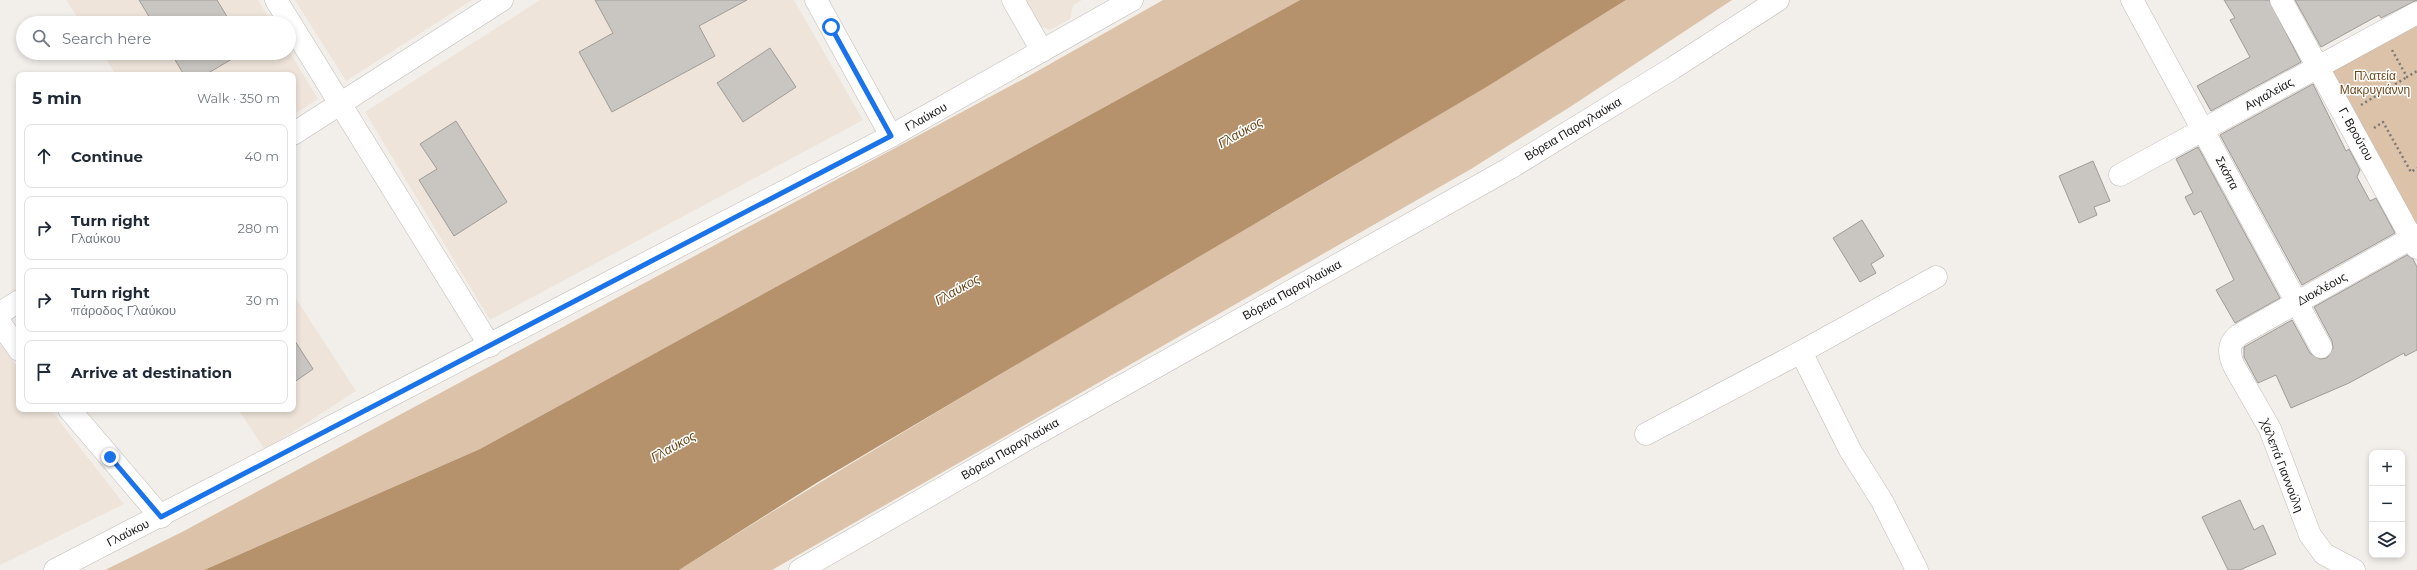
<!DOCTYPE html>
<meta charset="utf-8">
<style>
body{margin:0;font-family:Montserrat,sans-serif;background:#f6f6f7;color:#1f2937}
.controls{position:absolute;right:12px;bottom:12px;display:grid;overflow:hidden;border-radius:8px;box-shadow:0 2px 6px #0003}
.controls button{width:36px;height:36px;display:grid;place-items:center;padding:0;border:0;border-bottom:1px solid #e0e1e3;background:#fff;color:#1f2937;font:20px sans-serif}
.stop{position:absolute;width:12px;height:12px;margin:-9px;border:3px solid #1a73e8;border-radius:50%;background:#fff}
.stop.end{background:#1a73e8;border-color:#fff;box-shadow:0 1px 4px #0008}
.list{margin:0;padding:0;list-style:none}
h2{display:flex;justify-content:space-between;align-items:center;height:52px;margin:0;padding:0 16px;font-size:17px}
h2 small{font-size:13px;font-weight:400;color:#747a83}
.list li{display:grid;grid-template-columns:26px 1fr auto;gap:12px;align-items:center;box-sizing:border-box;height:64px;margin:0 8px 8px;padding:0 8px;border:1px solid #e0e1e3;border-radius:8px}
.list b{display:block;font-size:15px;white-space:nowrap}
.list p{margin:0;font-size:13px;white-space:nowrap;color:#747a83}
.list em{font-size:13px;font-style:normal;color:#747a83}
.icon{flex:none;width:22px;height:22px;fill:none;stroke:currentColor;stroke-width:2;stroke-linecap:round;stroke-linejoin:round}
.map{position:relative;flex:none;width:2417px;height:570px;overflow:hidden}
.search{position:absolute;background:#fff;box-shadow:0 2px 6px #0003;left:16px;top:16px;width:280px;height:44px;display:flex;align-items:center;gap:10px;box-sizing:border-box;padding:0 14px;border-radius:22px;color:#747a83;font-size:15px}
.panel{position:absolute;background:#fff;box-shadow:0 2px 6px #0003;left:16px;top:72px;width:280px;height:340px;border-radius:8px}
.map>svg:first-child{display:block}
</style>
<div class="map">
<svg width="2417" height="570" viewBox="0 0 2417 570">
<rect width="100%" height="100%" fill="#f2efeb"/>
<path fill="#eee4da" d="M66,0H258L272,23H81Z
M295,0H472L346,81Z
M540,0H794L863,120L490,320L365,112Z
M1026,0H1082L1073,5L1070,19L1050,30L1040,26Z
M289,51L318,99L293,115V75H116L102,53Z
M293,294L356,391L265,450L238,409H293Z
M0,344L19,369V409H50L124,504L0,565Z"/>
<path fill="#dcc2a8" d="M1163,0H1300L480,449L204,570H105L182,532L1027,77Z
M1626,0H1732L1570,107L1471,169L772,570H679C991,373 1314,195 1626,0Z
M2417,15V235L2318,67Z"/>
<path fill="#b5926b" d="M1300,0H1626L1488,86L818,482L679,570H204L480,449Z"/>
<path fill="#c9c5c1" stroke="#9f9b97" d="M139,0H217L231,23H153Z
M595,0H747L699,26L715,56L612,112L579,52L613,33Z
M2224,0H2269L2301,62L2211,111L2197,86L2250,57L2230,20L2235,18Z
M2295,0H2417L2381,18L2379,15L2321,47Z
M770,48L796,87L743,122L717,83Z
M171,53H242L205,75H184Z
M2313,84L2346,151L2349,149L2360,170L2357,177L2370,201L2376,198L2395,233L2302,285L2220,135Z
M456,121L507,202L454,236L419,180L437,169L420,144Z
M2198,147L2280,298L2235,323L2216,290L2234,280L2201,211L2194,215L2185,197L2193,193L2176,159Z
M2093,161L2110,201L2094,207L2097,215L2079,223L2059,176Z
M1862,220L1884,256L1871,264L1876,273L1860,282L1833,238Z
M2407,255L2413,259L2417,267V350L2405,356L2404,353L2349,383L2291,408L2276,375L2258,383L2244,357V347L2292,320L2310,353L2320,359L2327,358L2333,348L2332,341L2314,307Z
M293,338L313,369L293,383Z
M2240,500L2254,530L2263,525L2276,554L2240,570H2228L2202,517Z"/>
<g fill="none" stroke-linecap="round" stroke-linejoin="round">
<defs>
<path id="street" d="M276,0L490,346
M816,0L891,136
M1013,0L1042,51
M2132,0L2321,347
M2281,0L2417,248
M293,134L502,0
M2120,175L2417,13
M0,313L19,301
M0,323L19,350
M1801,352L1850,450L1882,501L1917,570
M69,409L161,517
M1646,434L1801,352L1936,277
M2354,570L2324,554L2310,535L2270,429L2234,366C2228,353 2228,343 2239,335L2417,235"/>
<path id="primary" d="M55,570L891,136L1132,0
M800,570L1024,441L1510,168L1673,68L1778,0"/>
</defs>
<use href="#street" stroke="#bfbbb8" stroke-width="23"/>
<use href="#primary" stroke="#bfbbb8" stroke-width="23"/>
<path stroke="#7c7977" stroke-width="2.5" stroke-dasharray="2 3" stroke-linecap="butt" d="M2392,50L2407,77L2417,71
M2361,105L2407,77
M2374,128L2383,122L2411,172L2417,168"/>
<use href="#street" stroke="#fff" stroke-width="22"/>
<use href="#primary" stroke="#fff" stroke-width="22"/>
</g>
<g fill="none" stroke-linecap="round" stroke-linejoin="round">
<path stroke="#1a73e8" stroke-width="5" d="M110,457L161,517L891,136L831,27"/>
</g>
<g text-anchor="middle" stroke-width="3" stroke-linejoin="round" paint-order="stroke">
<g font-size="12" fill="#6f4a1c" stroke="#fff">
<text x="2375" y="80">Πλατεία<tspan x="2375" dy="14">Μακρυγιάννη</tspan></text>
</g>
<g font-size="12" fill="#171514" stroke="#fff">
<text transform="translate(2269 94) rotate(-29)" y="4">Αιγιαλείας</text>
<text transform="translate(926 117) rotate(-29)" y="4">Γλαύκου</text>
<text transform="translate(1573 129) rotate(-31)" y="4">Βόρεια Παραγλαύκια</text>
<text transform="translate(2356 134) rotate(61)" y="4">Γ. Βρούτου</text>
<text transform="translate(2227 173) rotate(62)" y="4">Σκόπα</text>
<text transform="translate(2322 289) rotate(-29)" y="4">Διοκλέους</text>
<text transform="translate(1292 290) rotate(-29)" y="4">Βόρεια Παραγλαύκια</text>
<text transform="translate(1010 449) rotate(-30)" y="4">Βόρεια Παραγλαύκια</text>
<text transform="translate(2282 466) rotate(69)" y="4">Χαλεπά Γιαννούλη</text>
<text transform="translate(128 533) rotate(-27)" y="4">Γλαύκου</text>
</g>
<g font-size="13" font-style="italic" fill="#6b4618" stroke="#fff">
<text transform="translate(1240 132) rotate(-29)" y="5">Γλαύκος</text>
<text transform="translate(957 289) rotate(-29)" y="5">Γλαύκος</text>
<text transform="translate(673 446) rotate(-29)" y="5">Γλαύκος</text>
</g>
</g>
</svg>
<div class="controls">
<button>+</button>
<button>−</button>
<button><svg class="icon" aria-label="layers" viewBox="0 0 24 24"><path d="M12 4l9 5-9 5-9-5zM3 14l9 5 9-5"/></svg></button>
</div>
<div class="stop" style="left:831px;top:27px"></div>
<div class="stop end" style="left:110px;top:457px"></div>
<div class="search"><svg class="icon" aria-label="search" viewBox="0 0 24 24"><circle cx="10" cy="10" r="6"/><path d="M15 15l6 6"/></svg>Search here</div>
<section class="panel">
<h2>5 min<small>Walk · 350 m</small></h2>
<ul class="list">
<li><svg class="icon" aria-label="ahead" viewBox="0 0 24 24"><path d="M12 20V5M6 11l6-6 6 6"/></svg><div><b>Continue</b></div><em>40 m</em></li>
<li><svg class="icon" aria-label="right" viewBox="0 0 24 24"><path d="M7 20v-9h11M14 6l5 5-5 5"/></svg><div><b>Turn right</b><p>Γλαύκου</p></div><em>280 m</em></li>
<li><svg class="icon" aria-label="right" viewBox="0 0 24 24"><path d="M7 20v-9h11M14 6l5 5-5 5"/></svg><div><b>Turn right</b><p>πάροδος Γλαύκου</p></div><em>30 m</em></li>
<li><svg class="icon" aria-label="arrive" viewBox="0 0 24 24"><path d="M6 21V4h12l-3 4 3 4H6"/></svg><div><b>Arrive at destination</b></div></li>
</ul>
</section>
</div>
